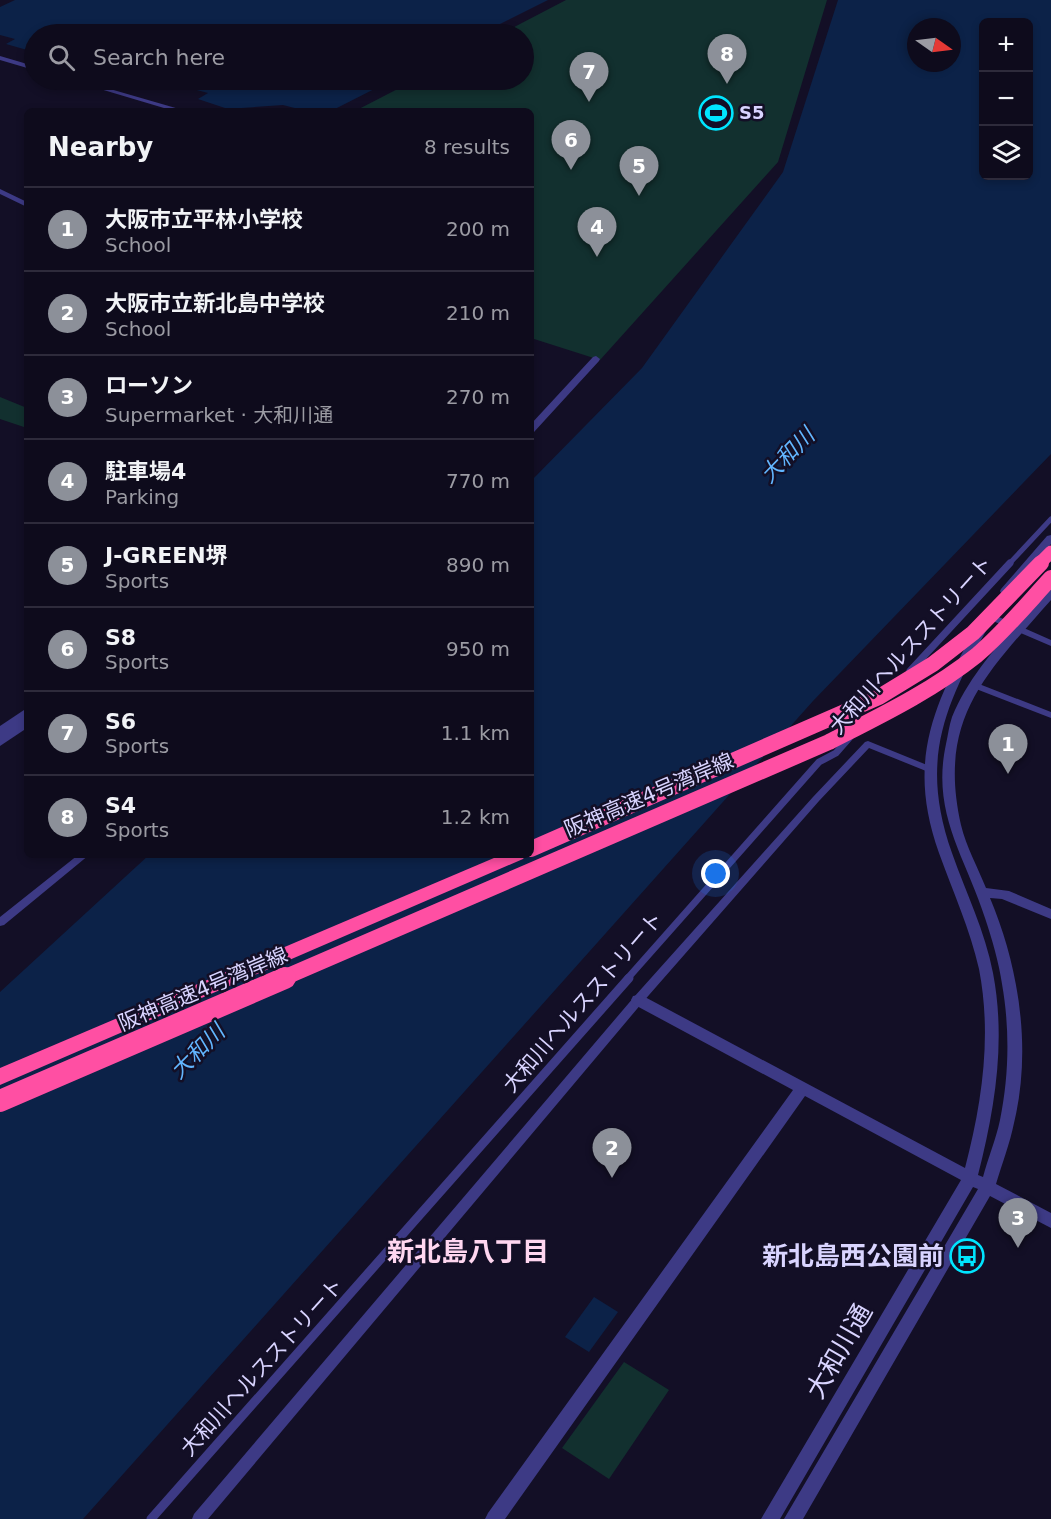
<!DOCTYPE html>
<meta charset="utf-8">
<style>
body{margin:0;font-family:"DejaVu Sans","Noto Sans JP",sans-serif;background:#1c1929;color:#f1f3f6}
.controls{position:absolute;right:18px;top:18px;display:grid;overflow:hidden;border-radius:9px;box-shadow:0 3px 9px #0003}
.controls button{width:54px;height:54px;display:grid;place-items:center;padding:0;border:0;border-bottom:2px solid #2e2b3b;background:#0e0b1c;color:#f1f3f6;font:30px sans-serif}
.compass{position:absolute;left:907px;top:18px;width:54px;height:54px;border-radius:50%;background:#0e0b1c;box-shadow:0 3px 9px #0003;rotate:104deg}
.you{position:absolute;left:716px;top:874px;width:21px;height:21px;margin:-15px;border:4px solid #fff;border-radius:50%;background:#1a73e8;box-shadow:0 0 0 9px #1a73e833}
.badge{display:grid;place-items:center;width:39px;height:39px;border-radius:50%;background:#8c9099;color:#fff;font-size:20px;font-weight:700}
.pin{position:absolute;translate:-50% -50px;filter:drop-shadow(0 2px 3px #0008)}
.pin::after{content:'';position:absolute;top:32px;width:21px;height:18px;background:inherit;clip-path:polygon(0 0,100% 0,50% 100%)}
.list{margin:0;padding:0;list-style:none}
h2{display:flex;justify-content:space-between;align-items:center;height:78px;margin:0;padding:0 24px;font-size:26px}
h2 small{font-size:20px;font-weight:400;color:#9b9ba3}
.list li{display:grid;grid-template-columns:39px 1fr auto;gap:18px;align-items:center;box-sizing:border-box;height:84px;padding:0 24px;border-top:2px solid #2e2b3b}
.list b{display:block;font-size:22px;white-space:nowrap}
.list p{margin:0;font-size:20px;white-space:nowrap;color:#9b9ba3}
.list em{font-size:20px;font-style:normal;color:#9b9ba3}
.icon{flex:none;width:33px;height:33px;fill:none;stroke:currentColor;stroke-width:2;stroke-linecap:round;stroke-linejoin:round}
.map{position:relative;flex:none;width:1051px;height:1519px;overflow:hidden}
.search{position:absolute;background:#0e0b1c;box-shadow:0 3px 9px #0003;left:24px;top:24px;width:510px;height:66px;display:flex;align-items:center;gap:15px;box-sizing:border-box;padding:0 21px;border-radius:33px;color:#9b9ba3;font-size:22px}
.panel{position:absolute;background:#0e0b1c;box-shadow:0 3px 9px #0003;left:24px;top:108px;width:510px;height:750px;border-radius:9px}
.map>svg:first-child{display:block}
</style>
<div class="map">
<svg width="1051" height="1519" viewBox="0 0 1051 1519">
<rect width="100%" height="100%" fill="#130f26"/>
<path fill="#12302f" d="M566,0H827L778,162L600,360L531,338V111H355L415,80H524V34H501Z
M0,397L27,408V428L0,419Z
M624,1362L669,1390L609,1479L562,1448Z"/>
<path fill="#0c2248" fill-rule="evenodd" d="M15,0H548L480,34H34V52L6,44L15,39L0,35V7Z
M838,0H1051V454L813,701L83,1519H0V992L149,855H531V481L642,368L783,172ZM984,22H1028V176H984ZM916,27H952V63H916Z
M159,80H392L331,111H306L283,105L228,109L198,99L208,93Z
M594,1297L618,1312L589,1352L565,1337Z"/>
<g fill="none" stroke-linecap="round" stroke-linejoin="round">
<path stroke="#3d3a85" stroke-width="5" d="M1009,564L1051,519"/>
<path stroke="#3d3a85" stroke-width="7" d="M910,671L1010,563
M627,979L819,762L836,753L850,737"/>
<path stroke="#3d3a85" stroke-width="9" d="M151,1519L629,978"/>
<path fill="#3d3a85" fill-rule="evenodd" d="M986,614H992L1051,640V646L986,618L985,616Z
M974,682L1051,712V718L971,687L970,685L971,683Z
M868,741L932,767L934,769L932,771H926L869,748L819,801L642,1003L208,1519H192L194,1514L634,997L813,797L865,742Z
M78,855H89L4,925L0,926V917Z"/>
<path fill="#3d3a85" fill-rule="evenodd" d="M0,56L34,66V70L0,60Z
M70,80H79L186,111H174Z
M0,189L27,202V207L0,194Z
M596,356L600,359L599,361L534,432L531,433V424L593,357Z
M1051,535V544L1009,593H1001L1000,591L1001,589L1047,536Z
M1051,590V600C986,674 937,718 961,825C966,846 978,868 986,888L1009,891L1051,909V919L1002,899L990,898C1019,967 1032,1049 1014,1123C1010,1143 1002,1164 996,1184L1051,1213V1228L990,1196L803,1519H784L978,1189L973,1187L780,1519H761L961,1180L805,1096L505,1519H485L488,1513L793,1090L633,1004L631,1000L633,996L638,995L643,996L965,1168C982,1103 992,1036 979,969C970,929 953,892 939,853C907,763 932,708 975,629L981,626L987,629C943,709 920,762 952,853C966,893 985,931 993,973C1006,1041 995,1108 978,1175L983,1177C988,1158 996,1139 1000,1120C1009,1076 1010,1029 1002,984C999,963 992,939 985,918C965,856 931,813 946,744C948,735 949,726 952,717C972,668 1012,630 1047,591Z
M27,708V728L0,746V726Z"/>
<path fill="#ff4fa3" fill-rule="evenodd" d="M501,855H526L523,859L0,1085V1068Z"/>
<path stroke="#ff4fa3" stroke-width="13" d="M1039,564L1051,552"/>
<path stroke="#ff4fa3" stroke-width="16" d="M531,849L879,697L933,664L973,633L1041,563
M281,979L829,742C880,716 932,691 977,655C1004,632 1027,604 1051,578"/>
<path stroke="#ff4fa3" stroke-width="22" d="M0,1101L285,978"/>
</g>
<defs>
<symbol id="stadium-ring" viewBox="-11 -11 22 22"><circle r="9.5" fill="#130f26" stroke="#00e5ff" stroke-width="1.5"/><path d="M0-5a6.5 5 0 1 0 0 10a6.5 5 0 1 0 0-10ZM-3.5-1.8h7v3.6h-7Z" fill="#00e5ff"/></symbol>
<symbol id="bus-ring" viewBox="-11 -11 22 22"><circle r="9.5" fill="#130f26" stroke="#00e5ff" stroke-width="1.5"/><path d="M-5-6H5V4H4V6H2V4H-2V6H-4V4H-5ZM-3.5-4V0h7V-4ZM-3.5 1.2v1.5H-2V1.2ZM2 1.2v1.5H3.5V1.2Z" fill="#00e5ff"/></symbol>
</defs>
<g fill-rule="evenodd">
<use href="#stadium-ring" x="697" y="94" width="38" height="38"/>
<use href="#bus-ring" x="948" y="1237" width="38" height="38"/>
</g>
<g text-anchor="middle" stroke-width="5" stroke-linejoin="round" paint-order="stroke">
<g font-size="18" font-weight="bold" fill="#d9d4ff" stroke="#130f26" text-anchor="start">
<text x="739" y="119">S5</text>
</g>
<g font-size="21" fill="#d9d4ff" stroke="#130f26">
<text transform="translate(911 645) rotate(-48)" y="7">大和川ヘルスストリート</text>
<text transform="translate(649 795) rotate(-23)" y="7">阪神高速4号湾岸線</text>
<text transform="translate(203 989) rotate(-23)" y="7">阪神高速4号湾岸線</text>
<text transform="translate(583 1002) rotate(-49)" y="7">大和川ヘルスストリート</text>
<text transform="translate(262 1367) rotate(-48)" y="7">大和川ヘルスストリート</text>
</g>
<g font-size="22" font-style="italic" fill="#62b6ff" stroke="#130f26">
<text transform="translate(787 455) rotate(-46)" y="8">大和川</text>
<text transform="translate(197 1051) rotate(-45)" y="8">大和川</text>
</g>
<g font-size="26" font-weight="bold" fill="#d9d4ff" stroke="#130f26" text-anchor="end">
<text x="944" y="1265">新北島西公園前</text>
</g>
<g font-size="26" fill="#d9d4ff" stroke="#130f26">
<text transform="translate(839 1351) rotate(-60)" y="9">大和川通</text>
</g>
<g font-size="27" font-weight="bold" fill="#ffd6f0" stroke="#130f26">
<text x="468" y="1261">新北島八丁目</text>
</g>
</g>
</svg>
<div class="controls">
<button>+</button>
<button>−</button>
<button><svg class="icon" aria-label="layers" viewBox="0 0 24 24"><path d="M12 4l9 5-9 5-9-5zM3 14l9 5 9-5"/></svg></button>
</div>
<svg class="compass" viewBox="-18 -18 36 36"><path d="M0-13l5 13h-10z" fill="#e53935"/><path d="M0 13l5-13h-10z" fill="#9b9ba3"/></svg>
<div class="you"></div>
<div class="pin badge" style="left:1008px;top:774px">1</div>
<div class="pin badge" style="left:612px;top:1178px">2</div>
<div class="pin badge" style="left:1018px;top:1248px">3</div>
<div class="pin badge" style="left:597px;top:257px">4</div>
<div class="pin badge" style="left:639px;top:196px">5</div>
<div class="pin badge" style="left:571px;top:170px">6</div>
<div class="pin badge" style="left:589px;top:102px">7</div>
<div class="pin badge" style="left:727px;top:84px">8</div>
<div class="search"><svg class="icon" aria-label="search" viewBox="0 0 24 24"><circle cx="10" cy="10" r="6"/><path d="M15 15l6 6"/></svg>Search here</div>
<section class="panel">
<h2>Nearby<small>8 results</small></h2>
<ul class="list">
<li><span class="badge">1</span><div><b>大阪市立平林小学校</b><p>School</p></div><em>200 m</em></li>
<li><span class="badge">2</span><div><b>大阪市立新北島中学校</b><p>School</p></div><em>210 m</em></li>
<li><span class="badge">3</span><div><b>ローソン</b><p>Supermarket · 大和川通</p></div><em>270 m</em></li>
<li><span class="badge">4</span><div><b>駐車場4</b><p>Parking</p></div><em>770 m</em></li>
<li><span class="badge">5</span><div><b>J-GREEN堺</b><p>Sports</p></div><em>890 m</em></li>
<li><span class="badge">6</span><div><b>S8</b><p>Sports</p></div><em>950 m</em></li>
<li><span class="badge">7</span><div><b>S6</b><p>Sports</p></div><em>1.1 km</em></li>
<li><span class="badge">8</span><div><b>S4</b><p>Sports</p></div><em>1.2 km</em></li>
</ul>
</section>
</div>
